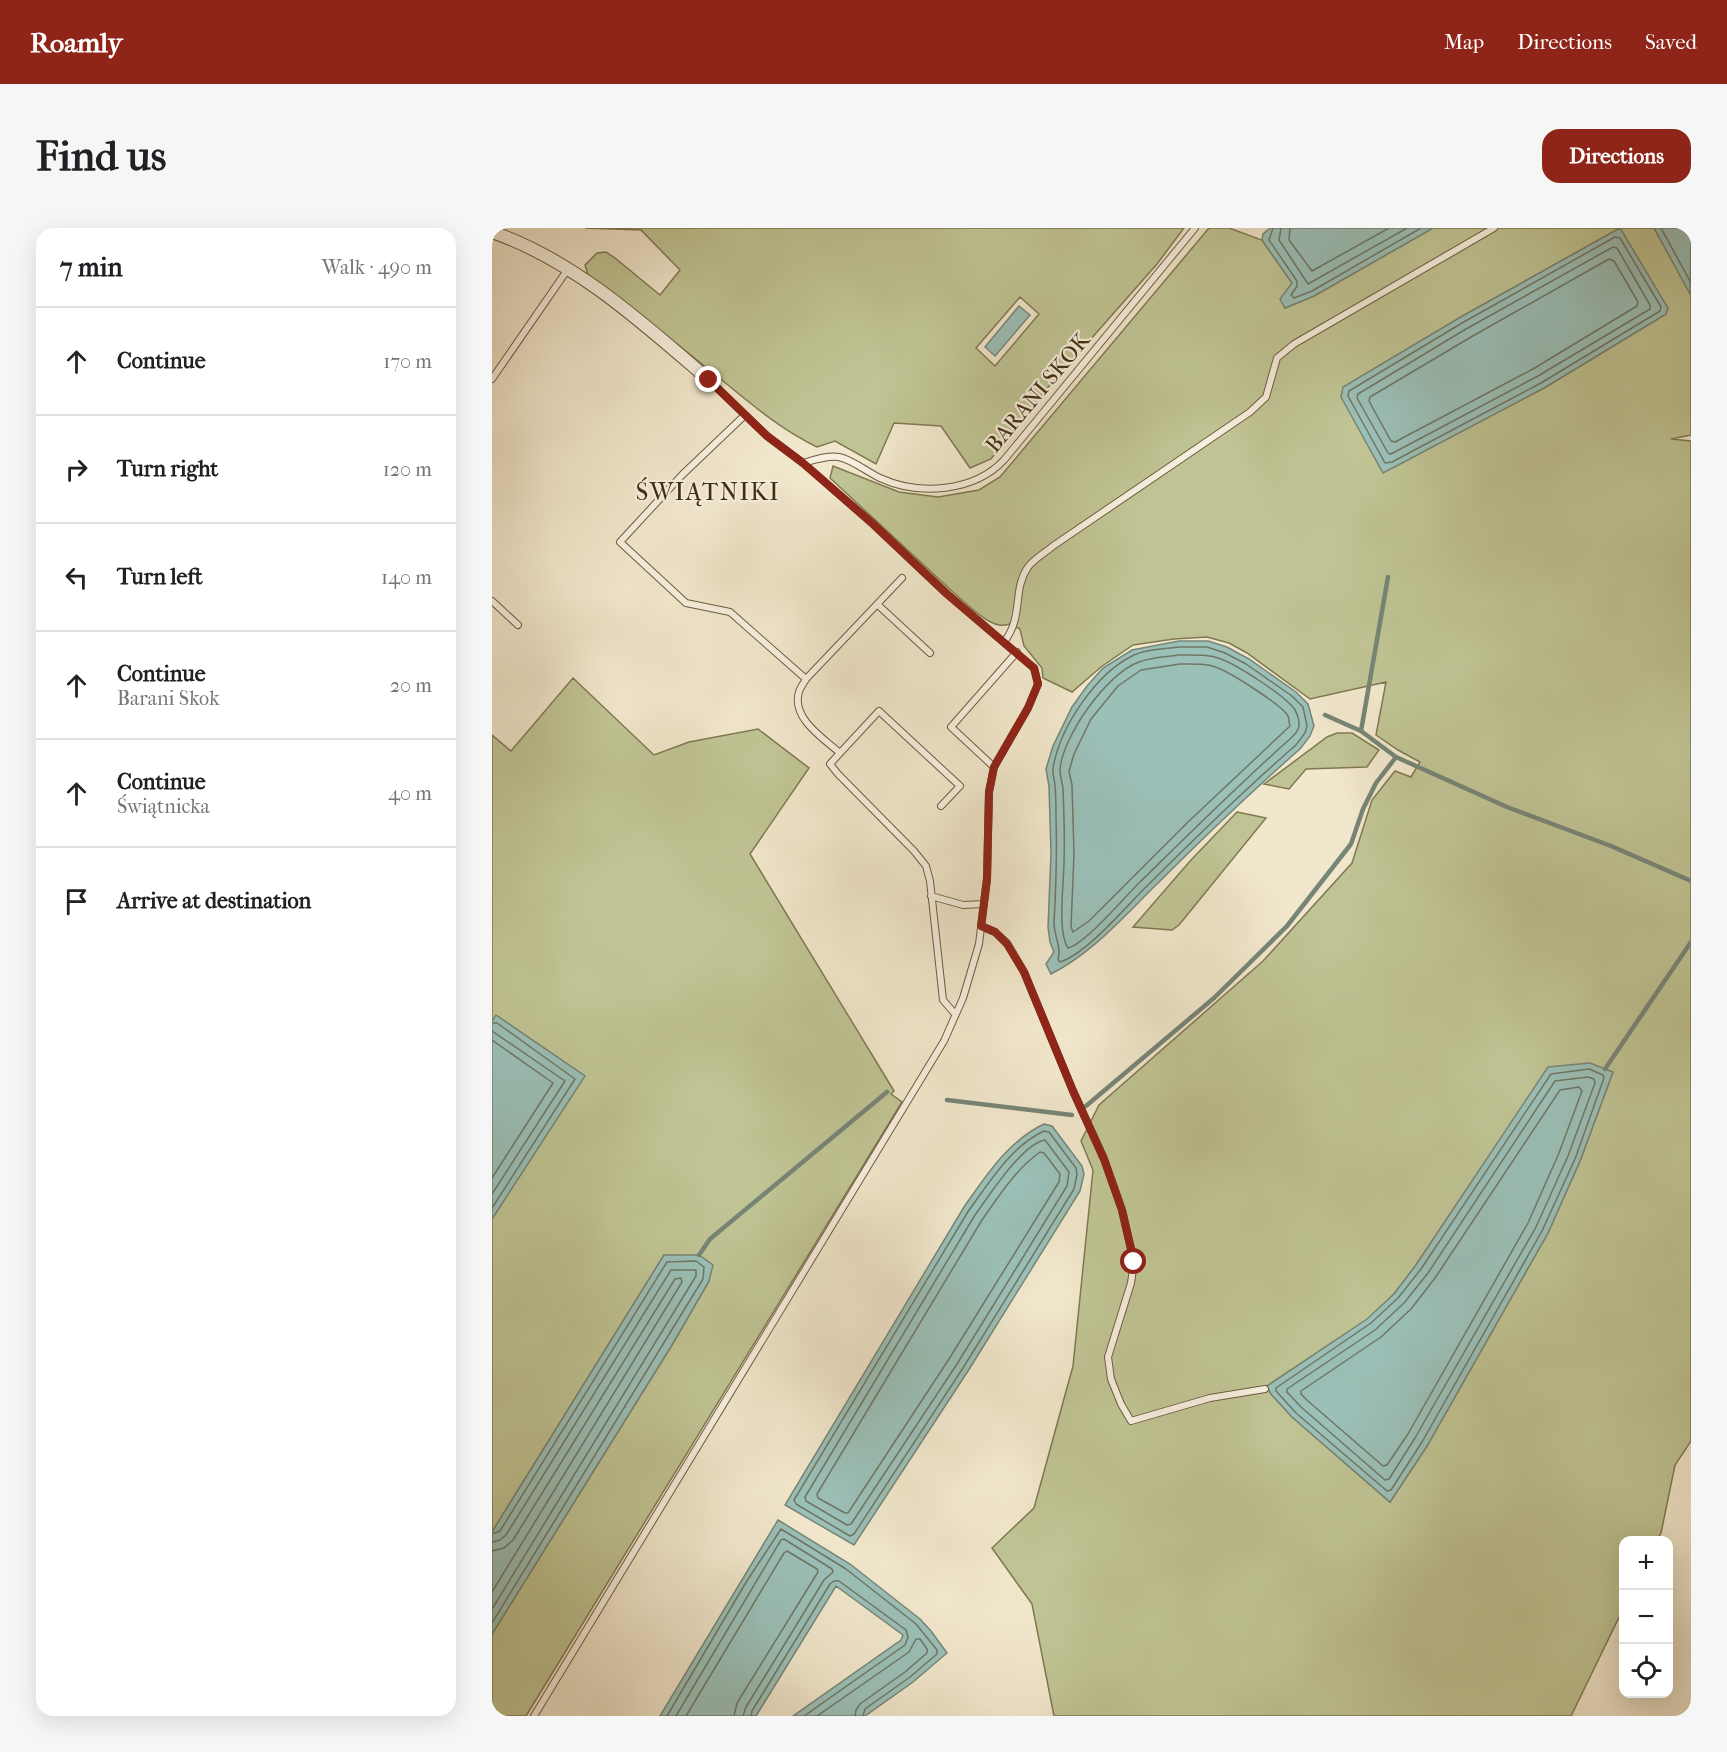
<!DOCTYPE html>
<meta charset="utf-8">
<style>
body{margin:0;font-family:"IM FELL French Canon",serif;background:#f6f6f6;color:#202124}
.controls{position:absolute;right:18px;bottom:18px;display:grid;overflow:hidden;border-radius:12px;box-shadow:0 6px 24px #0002}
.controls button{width:54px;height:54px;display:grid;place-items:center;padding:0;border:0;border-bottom:2px solid #e0e0e0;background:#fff;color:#202124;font:30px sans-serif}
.stop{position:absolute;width:18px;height:18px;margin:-14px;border:4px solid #8f2418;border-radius:50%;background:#fff}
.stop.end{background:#8f2418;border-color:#fff;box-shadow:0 2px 6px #0008}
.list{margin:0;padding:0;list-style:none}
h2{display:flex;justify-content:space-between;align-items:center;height:78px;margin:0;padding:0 24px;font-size:26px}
h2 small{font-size:20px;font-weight:400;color:#757577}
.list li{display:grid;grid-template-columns:39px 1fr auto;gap:18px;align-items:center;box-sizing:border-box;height:108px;padding:0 24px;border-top:2px solid #e0e0e0}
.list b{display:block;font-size:22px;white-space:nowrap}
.list p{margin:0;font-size:20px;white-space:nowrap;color:#757577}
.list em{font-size:20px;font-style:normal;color:#757577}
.icon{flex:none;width:33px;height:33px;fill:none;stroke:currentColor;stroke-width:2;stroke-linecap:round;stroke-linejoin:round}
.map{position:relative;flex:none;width:1199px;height:1488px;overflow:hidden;border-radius:18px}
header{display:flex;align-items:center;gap:36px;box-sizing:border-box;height:84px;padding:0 30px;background:#8f2418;color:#fff}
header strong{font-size:28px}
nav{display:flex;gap:33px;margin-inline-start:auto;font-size:21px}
.intro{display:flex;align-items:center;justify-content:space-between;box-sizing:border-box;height:144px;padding:0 36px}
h1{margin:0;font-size:42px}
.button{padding:15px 27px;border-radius:18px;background:#8f2418;color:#fff;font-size:21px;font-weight:700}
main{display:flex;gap:36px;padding:0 36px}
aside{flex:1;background:#fff;border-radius:18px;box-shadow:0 6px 24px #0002}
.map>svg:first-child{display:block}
</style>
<header>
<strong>Roamly</strong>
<nav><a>Map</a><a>Directions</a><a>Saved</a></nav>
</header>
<div class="intro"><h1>Find us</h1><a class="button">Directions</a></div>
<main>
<aside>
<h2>7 min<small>Walk · 490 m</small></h2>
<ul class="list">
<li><svg class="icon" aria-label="ahead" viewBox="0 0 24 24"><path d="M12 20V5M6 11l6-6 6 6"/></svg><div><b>Continue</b></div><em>170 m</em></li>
<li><svg class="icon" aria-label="right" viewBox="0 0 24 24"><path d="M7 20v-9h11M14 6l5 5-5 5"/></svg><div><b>Turn right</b></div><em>120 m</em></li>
<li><svg class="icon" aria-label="left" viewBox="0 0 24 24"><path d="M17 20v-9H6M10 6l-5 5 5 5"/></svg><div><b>Turn left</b></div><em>140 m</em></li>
<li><svg class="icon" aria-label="ahead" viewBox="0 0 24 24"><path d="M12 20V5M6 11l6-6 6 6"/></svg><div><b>Continue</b><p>Barani Skok</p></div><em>20 m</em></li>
<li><svg class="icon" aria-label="ahead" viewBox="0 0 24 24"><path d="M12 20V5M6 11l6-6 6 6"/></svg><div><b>Continue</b><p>Świątnicka</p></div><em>40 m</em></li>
<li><svg class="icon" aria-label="arrive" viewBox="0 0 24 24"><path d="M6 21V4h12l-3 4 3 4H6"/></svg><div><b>Arrive at destination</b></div></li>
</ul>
</aside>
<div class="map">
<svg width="1199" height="1488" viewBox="0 0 1199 1488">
<rect width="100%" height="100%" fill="#f1e7cc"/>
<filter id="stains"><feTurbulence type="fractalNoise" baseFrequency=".00333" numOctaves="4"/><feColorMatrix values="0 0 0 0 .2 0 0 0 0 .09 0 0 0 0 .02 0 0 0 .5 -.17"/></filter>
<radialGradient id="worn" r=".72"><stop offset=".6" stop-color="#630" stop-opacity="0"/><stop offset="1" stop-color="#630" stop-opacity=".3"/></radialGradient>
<path fill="#c0c494" stroke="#817853" stroke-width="1.5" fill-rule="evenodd" d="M93,0H692L665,36L553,163L499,231L478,240L449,198L402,195L384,236L343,213L325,219C284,199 255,172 220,144C179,111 138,79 96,47L93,37L105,25L114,24L123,30L168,67L188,42L149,2ZM528,69L547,86L503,138L484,120Z
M717,0H737L770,12L800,55L793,80L822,68L941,0H1128L967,90L902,239L1052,160L1174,86L1128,0H1162L1199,66V207L1179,211L1199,213V1213L1183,1237L1169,1305L1165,1312H1132L1131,1381L1079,1488H562L540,1376L500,1320L542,1280L581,1138L601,942L589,913L607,877L771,733L860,635L880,572L903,543L919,549L928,534L906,522L884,507L894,454L818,471L755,425L737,415L715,409L682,411L641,417L609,439L580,464L551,450L550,440L532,418L528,401L517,396C501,404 474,375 462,365L338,250L341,238L407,264L446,269L487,262L508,249ZM1056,840L1121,844L1088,933L1056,1005L935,1218L898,1274L800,1189L779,1166L775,1158L876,1091L902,1066L924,1037Z
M81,450L162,527L197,514L266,501L317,540L258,626L402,863L399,866L410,874L34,1488H0V1406L180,1117L217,1053L172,1027L0,1304V507L19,523Z
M845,505H860L887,522L875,539L814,541L797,561L772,556L835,509Z
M745,584L774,590L687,697L680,702L641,699L699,632Z"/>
<path fill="#9bc0b8" stroke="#778576" stroke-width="1.5" d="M778,0H941L822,68L793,80L788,71L800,55L770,12L771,6Z
M1128,0L1176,80L1174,86L1052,160L891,245L849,169L851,159L967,90Z
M1162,0H1199L1198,66Z
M527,78L538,87L503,128L493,119Z
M687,413H716L735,419L757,431L804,464L816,476L822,498L818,508L808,521C760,563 713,608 667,654C633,687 602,724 559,746L554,736L562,724L558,714L556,699L559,626L557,558L554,541L561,518L580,479L595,458L611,440L640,422Z
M4,787L93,848L0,991V793Z
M1098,835L1121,844L1088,933L1056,1005L935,1218L898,1274L800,1189L779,1166L775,1158L875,1091L902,1066L924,1037L1056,839Z
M552,896L560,898L590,938L592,946L588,963L476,1143L362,1317L293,1277L472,979C494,948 516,913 552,896Z
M172,1027H207L221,1037L217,1053L180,1117L0,1406V1304Z
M286,1292L358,1336L428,1391L439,1403L455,1425L421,1454L373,1488H301L409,1412L411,1407L344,1358L264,1488H168Z"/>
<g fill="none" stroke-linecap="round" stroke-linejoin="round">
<path stroke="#6e7665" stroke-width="1.5" d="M781,0L777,12L805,53V58L799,67L802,70L820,63L929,0
M789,0L787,12L816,56L915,0
M798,0L797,12L820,43L897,0
M1169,0L1199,55
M1123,9L1128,10L1169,79L1168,83L1049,155L900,234L893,235L856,168L857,163L970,95Z
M1121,19L1125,20L1158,77V81L1046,148L899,226L896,225L865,170L866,166L974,101Z
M1117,31L1122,33L1146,74L1145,78L1041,141L903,214L899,213L877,173L878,169L979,109Z
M687,419H715L733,425L754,436L800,468L811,479L815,498L813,505L804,517C753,561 705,608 657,656C635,677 596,725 568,734L566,731C570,720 562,708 562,695C564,660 565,625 564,590C564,579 564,568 563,558C563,552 560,546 561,540C568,499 604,445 642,427C655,421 673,421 687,419Z
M687,427C702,427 716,426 729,431C745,437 794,468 803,482C805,485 807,492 807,495C808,502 802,507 798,511C746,557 696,607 646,656C631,671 594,715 576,720C565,704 572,654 572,634C573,609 572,585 571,560C570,554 568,548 568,542C570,509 615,445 647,434C659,429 674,429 687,427Z
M688,436C701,436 714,435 726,440C739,445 790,477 796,488C797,490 797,496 798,498L696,594L597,693L581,704L579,699L582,626L580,557L577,543L582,526L599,491L626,458L649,442Z
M0,795H5L83,851L0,980
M0,803L73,853L0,966
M0,812L61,855L0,950
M1097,841L1111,847L1112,850L1083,931L1050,1003L930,1214L899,1262L895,1263L804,1185L784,1163V1160L879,1095L906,1070L929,1041L1059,846Z
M1096,849L1102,851L1103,855L1076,928L1044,999L923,1210L897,1251L893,1252L809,1179L795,1164V1161L883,1102L912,1075L936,1045L1063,853Z
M1087,859L1090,863L1067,925L1036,995L916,1206L895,1237L891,1238L816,1173L809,1166V1163L889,1109L919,1081L943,1050L1068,862Z
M552,903L557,904L584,940L585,946L582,961L471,1140L362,1306L358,1308L304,1276L302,1272L477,982C498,954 519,918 552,903Z
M553,912L577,944L575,958L465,1136L359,1296L355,1297L314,1273L313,1269L483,987C497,968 530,916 553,912Z
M548,924L552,925L568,946L567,954L457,1131L356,1285H353L326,1270L325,1266L490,992C507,968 524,941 548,924Z
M0,1306L8,1303L175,1034L204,1033L212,1039L211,1051L0,1395
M0,1314L8,1312L14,1307L179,1042H204V1048L0,1381
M0,1323L12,1320L21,1312L183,1051L189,1050L190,1054L0,1364
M175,1488L253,1356L289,1301L354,1341L424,1396L445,1422V1426L418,1449L373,1481L371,1488
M184,1488L289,1312L292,1311L340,1341L341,1344L332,1352L254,1479L251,1488
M194,1488L292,1325L295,1323L325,1341L326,1344L245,1475L242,1488
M259,1488L260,1483L338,1356L342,1353H347L414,1402L416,1409L413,1417L312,1488
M325,1488L417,1424L424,1411H428L435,1421V1425L413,1444L368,1476L364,1482L363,1488"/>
<path stroke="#778576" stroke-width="4.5" d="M833,487L869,503L904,529L1015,579L1119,618L1199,653
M869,503L896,349
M1113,841L1199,714
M455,872L580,887
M594,878L722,770L795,698L859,616L871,581L884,555L904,529
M207,1027L218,1011L395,864"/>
<defs>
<path id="service" d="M0,151L76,41
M217,152L275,208L311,235C322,232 335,227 347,229C361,232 375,244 388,250C427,268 482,264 512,232L703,0
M253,187L190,247L128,314L194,375L238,384L314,451C312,455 308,460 307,464C299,490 331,510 348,525L387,483L468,558L449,578
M0,373L26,397
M386,377L438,425
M512,414C532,389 520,362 536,339C542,331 554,324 561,318L758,184L774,169L785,130L802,116L1002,0
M314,451L410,350
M348,525L338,536L346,546L422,623L434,638L438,653L451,772L463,786
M502,539L459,499L525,424
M439,668L471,677L492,676
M489,698L503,704L515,715L532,744L581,863L612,931L630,982L642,1034L639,1055L616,1129L619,1151L629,1176L639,1193L718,1170L773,1161
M42,1488L452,813L471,770L487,716L495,651L497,564L502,539L536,480L546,456L542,440L455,366L381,296L311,235"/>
<path id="minor" d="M0,4C82,32 152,96 217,152"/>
</defs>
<use href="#service" stroke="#6e5c40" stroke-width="8"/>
<use href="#minor" stroke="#6e5c40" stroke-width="14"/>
<use href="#service" stroke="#f6efde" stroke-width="6"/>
<use href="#minor" stroke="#f6efde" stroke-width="12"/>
</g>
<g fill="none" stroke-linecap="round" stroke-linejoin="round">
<path stroke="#8f2418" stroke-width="8" d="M217,152L275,208L311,235L381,296L455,366L542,440L546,456L536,480L502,539L497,564L495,651L489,698L503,704L515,716L532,744L581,863L612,931L630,982L642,1034"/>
</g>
<g text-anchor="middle" stroke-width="4.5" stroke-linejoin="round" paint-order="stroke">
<g font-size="22" fill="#422d12" stroke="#f6efde">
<text transform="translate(545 164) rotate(-50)" y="8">BARANI SKOK</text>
</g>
<g font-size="24" letter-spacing="1.5" fill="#422d12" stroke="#f6efde">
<text x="216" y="272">ŚWIĄTNIKI</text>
</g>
</g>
<rect width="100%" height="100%" filter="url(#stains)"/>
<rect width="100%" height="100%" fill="url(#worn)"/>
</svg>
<div class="controls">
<button>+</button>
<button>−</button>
<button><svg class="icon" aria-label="locate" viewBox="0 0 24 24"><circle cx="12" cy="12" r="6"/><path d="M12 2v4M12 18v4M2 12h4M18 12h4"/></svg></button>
</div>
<div class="stop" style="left:642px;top:1034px"></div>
<div class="stop end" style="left:217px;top:152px"></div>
</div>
</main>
